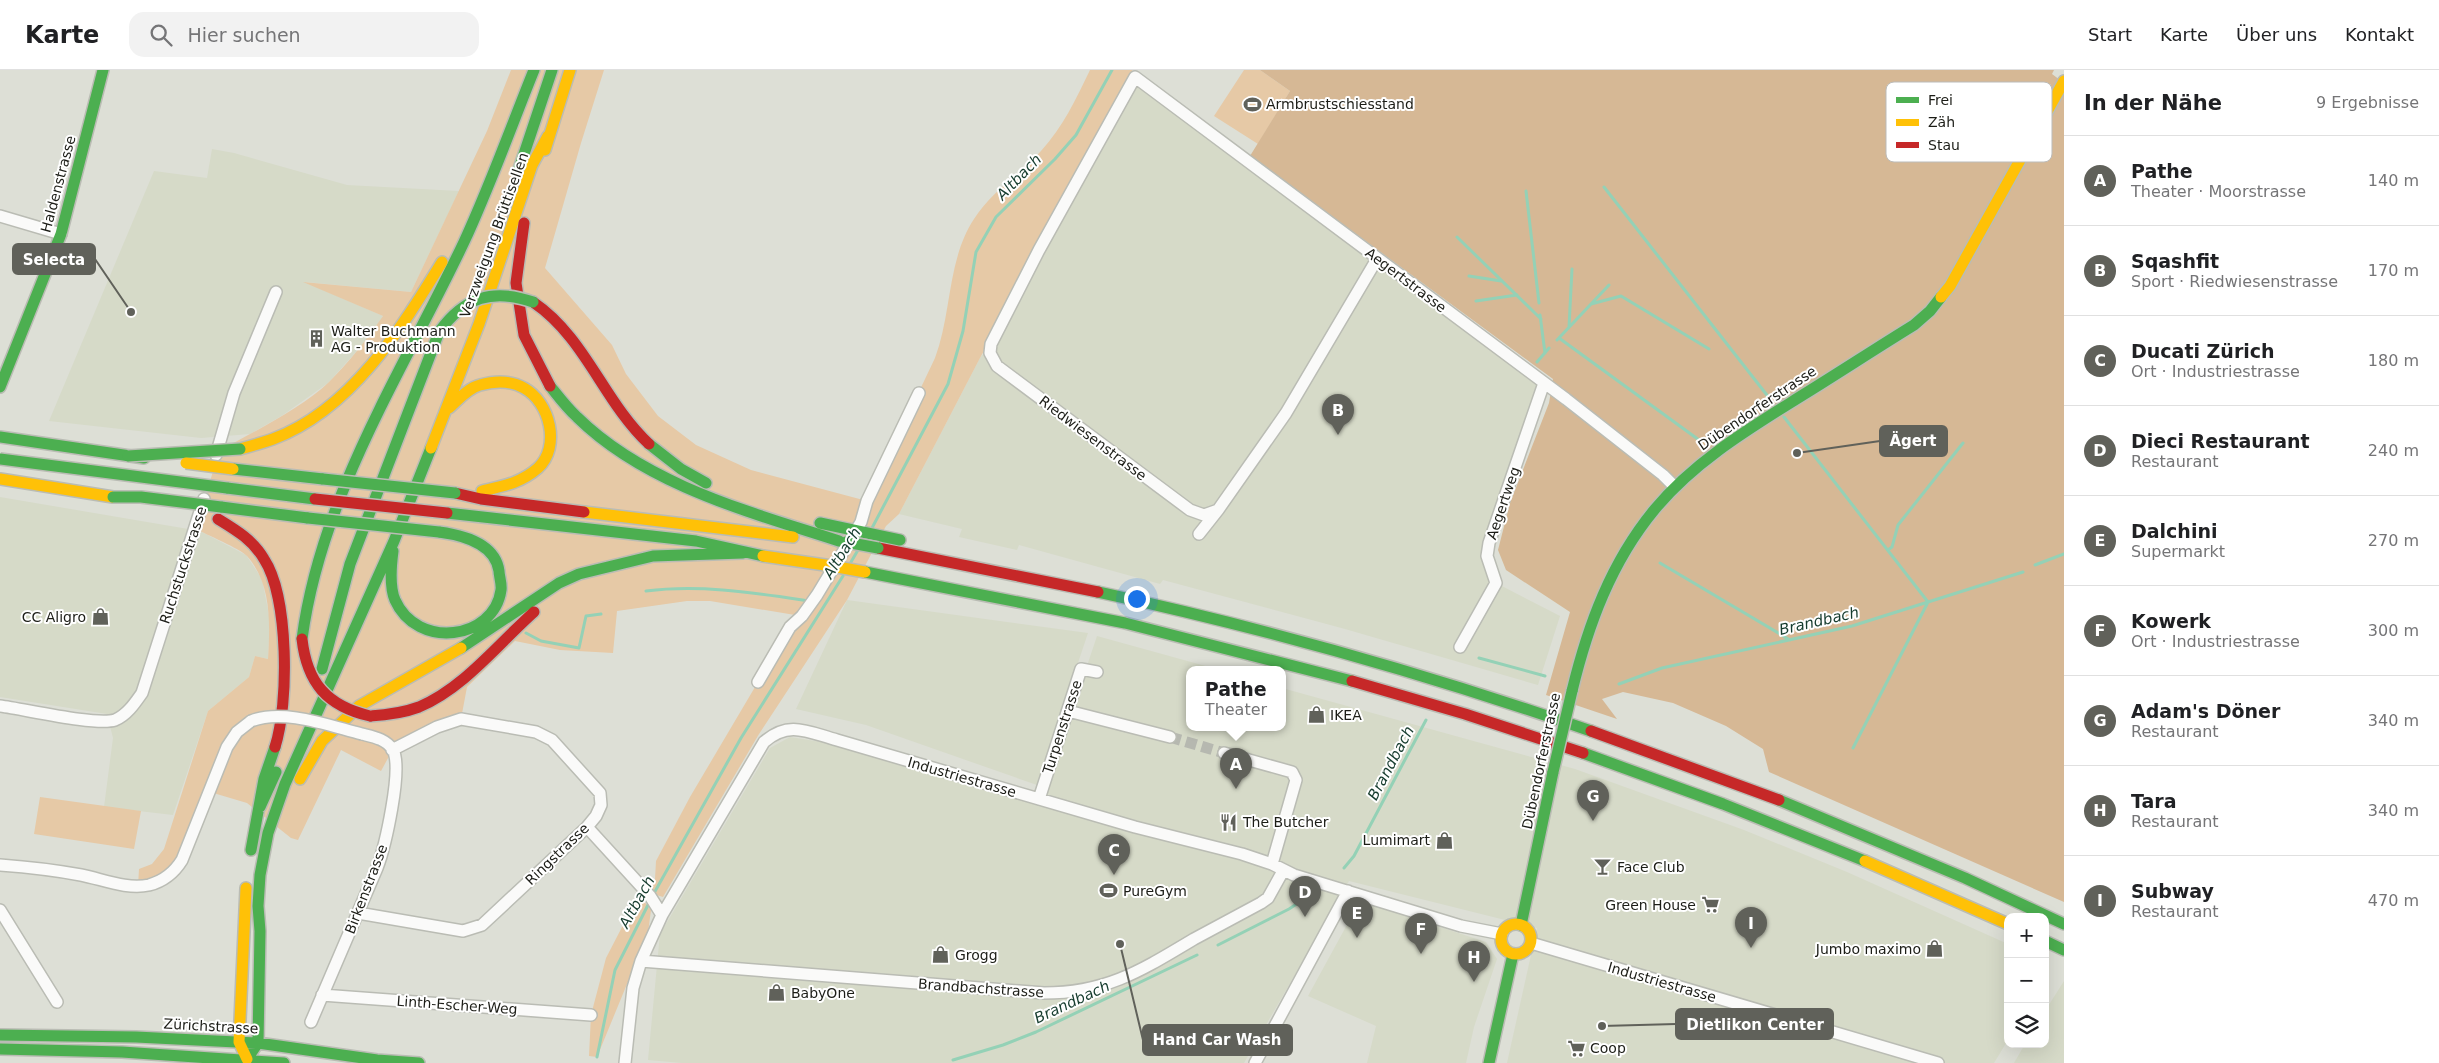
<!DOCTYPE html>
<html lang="de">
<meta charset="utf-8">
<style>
body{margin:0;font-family:"DejaVu Sans",sans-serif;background:#f2f2f2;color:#202124}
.controls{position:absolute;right:15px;bottom:15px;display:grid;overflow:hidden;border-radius:10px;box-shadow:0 5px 20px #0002}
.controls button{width:45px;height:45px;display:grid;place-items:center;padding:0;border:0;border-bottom:1px solid #e0e0e0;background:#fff;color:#202124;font:25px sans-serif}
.you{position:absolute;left:1136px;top:528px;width:18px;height:18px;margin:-12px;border:4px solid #fff;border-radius:50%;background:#1a73e8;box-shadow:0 0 0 8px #1a73e833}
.badge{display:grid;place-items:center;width:32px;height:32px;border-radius:50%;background:#60615a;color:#fff;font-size:16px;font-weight:700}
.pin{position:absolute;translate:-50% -41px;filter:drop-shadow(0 1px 2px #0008)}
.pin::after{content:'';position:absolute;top:26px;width:18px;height:15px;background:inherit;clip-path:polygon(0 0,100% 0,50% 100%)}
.popup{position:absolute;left:1186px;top:596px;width:100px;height:65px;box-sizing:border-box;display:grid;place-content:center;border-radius:10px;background:#fff;filter:drop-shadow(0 1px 4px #0005);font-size:16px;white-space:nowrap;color:#757577}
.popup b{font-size:19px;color:#202124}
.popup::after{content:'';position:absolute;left:50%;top:100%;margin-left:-10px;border:10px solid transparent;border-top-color:#fff}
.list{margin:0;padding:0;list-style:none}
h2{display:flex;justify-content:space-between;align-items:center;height:65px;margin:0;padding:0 20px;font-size:21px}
h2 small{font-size:16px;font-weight:400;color:#757577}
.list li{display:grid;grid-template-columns:32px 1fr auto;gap:15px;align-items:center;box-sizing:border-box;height:90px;padding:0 20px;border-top:1px solid #e0e0e0}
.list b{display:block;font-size:19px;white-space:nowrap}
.list p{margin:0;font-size:16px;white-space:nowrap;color:#757577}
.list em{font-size:16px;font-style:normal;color:#757577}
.icon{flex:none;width:28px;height:28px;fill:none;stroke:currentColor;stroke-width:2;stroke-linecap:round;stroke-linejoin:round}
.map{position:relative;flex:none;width:2064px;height:993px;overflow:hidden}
header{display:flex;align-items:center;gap:30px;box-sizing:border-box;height:70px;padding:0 25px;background:#fff;border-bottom:1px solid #e0e0e0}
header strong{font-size:24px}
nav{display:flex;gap:28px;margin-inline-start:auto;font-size:18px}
.search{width:350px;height:45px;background:#f2f2f2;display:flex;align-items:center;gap:12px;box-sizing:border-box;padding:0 18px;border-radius:15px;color:#757577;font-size:19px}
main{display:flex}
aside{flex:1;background:#fff}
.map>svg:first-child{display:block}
</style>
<header>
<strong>Karte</strong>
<div class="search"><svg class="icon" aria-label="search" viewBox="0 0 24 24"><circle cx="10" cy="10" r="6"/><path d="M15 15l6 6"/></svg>Hier suchen</div>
<nav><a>Start</a><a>Karte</a><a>Über uns</a><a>Kontakt</a></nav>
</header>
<main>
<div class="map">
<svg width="2064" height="993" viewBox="0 0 2064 993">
<rect width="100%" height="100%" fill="#dddfd6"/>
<path fill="#d6dac8" d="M1135,7L1544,313L1489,473L1496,513L1560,546L1538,615L1345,559L1163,510L1160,514L1019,475L1017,480L959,467L962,459L899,444L980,288L991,274Z
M212,79L234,83L347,115L459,121L411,222L305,212L383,246L365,272L328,313L283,345L250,364L201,368L49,351L154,101L207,108Z
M0,427L200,461L246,485L262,509L270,550L268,589L255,586L249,607L208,641L173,745L104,737L113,668L107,644L0,627Z
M847,530L1088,563L1037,715L866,655L796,639Z
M1097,566L1220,600H1190V658H1282V618L1575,699L1744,760L1847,802L2008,874V970L1994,993H1507L1537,858L1349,811L1244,993H682L648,990L660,864L770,678L790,667L865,679L1041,733Z
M1360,831L1486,872L1497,889L1474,957L1466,993H1367L1376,956L1308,926Z
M2064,911V993H2014L2025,974H2045V941Z"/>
<path fill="#e6c9a6" d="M511,0H604L581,73L545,198L612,275L626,304L658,346L696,375L751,400L867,431L935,288C952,243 947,190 974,149C991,122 1019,105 1041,81C1063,57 1076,29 1090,0H1132L1135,7L980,288L899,444L886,456L847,530L759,664L663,827L647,822L655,809L656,791L690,727L758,612L801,546L710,531H687L617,541L613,583L560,580L515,571L467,617L461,649L393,679L381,701L341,680L298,770L291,768L247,733L210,722L176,799L138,816L139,799L152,794L164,779L208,641L249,607L255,586L268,589C270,554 272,514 247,486C239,478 207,465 196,459L219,381C253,362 302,338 329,312C349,292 367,269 383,246L303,212L411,222L487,61Z
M1244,0H1260L1290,21L1258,74L1214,46Z
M40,727L141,741L134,779L34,764Z
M642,829L651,840L648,863L597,987L589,986L591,945L606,888L635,832Z"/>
<path fill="#d6b895" d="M1260,0H2054L2052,4L2064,13V832L1769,702L1763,679L1726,656L1673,633L1623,622L1602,629L1617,649L1546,625L1570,542L1506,500L1498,480L1510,433L1549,333L1553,309L1250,86L1290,21Z"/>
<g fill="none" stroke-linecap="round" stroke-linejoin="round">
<path stroke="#94d1b6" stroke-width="3" d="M1604,117L1770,329
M1526,121L1539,233
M1457,167L1541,249
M1469,206L1501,211
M1476,231L1517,225
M1591,234L1621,226L1709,279
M1540,245L1545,283
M1569,257L1572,199
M1559,268L1699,370
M1557,270L1609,215
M1537,292L1549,278
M1784,347L1928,532L1853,678
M872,458L948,314L963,261L976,182L996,147L1055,89L1076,65L1112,0
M1888,480L1892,477L1898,455L1963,373
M851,492L858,480
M1660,493L1790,570
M2035,495L2064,484
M646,521C701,514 755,523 810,531
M526,563L541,571L579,578L586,546L601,544
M1479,588L1545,606
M1619,614L1662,598L1852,556L2023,502
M1344,798L1354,786L1426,650
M653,825L741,668L843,506
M1218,875L1289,839L1316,821
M597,987L615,900L650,831
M953,990L1003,975L1036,962L1197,885"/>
<path stroke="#b6b8b0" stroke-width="11" stroke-dasharray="11 5.5" stroke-linecap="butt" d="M1170,667L1224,683"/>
<defs>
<path id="street" d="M0,146L61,164
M1377,189L1286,343L1218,440L1204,445L1190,440L997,296L990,283L991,274L1039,180L1135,7L1566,329L1663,405L1675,417
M216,385L234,323L276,222
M1199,464L1218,440
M1460,577L1496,513L1487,486L1489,473L1544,313
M758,612L790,557L802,546L817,525L861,452L867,431L919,323
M0,636C24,639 96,656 115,650C127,645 135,633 142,623L204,429
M1068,641L1170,667
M1224,683L1292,702L1296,710L1272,794
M1039,729L1081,599L1097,602
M587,757L650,826L662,845
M0,795C27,797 54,800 81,805C102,809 127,820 149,815C164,811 174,803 182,790L227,677L237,662L251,651
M0,840L57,932
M358,843L463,861L482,855L587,757L596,746L601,735L600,723L552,670L536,662L461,649L437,657L392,680
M1531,873L1938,993
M641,891L1044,923C1107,923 1142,900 1194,869C1216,857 1239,845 1261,833L1268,828L1283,801
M322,925L591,945
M311,952L377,798C385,777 403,699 393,680C386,669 374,667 362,664
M625,993L633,918L641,891L662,845L764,672C789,650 808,662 837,670L1135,757L1242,784L1272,794L1294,805L1461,856L1502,864
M1255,993L1348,821"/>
<path id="fast" d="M518,102L552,0
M550,316C558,326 567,338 577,347C646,415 750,442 839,471
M0,317L61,164L103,0
M0,367L144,388
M649,374L681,399L706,413
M233,399L323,409
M227,418L315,429
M221,437L308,448
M447,443L696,471L763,486
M820,453L900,470
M393,481C391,496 389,516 395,530C417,580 494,570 501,520C502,514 499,506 499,501C495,473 462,465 439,462
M865,502L1125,553L1352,611
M1098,522C1265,558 1430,605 1591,661
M302,569C321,425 403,301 464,172C490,116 511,57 534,0
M461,578L559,513L579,504L653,486L743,483
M322,599L350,494L439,262
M1572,621C1588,555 1611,492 1655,439C1694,392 1747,360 1798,328C1837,304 1875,279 1914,255L1930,241L1941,227
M1583,683L1723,734L1865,791
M1779,730L1965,808L2064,854
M260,737L276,702
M251,780L264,709L275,677
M1521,855L1553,702
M2045,871L2064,880
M0,965L136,967L258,973L377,990L419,993
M0,979L122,982L284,993
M247,989L258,973L260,861L258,836L260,805L268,763L285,714L394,471L431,378
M1489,993L1513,884"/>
<path id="slow" d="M545,80L570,0
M1941,227L1950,216L2064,11
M449,338C458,330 468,318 480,315C494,311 510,310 524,318C550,332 561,377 538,398C521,413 503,416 482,421
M431,378L479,254L532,95L548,66
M240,379C251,376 262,373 273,369C351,340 401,259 442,192
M0,409L113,427
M584,442L793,467
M763,486L832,496
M300,709L322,671L359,636L461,578
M1865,791L2008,854
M246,818L239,972L247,989
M1501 869a15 15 0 1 1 30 0a15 15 0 1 1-30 0Z"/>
<path id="jam" d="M524,153L516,213L524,265L550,316
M533,232C586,268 603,331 649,374
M455,423L481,429L584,442
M218,449C236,460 253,470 264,489C289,527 289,634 275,677
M878,478L1098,522
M1352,611L1465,644L1583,683
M370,646C387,645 403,643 419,637C464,618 498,574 534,542
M1591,661L1779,730"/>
</defs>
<use href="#street" stroke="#babcb4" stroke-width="14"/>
<use href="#fast" stroke="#babcb4" stroke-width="14"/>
<use href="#slow" stroke="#babcb4" stroke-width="14"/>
<use href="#jam" stroke="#babcb4" stroke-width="14"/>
<use href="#street" stroke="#fafaf9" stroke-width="11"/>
<use href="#fast" stroke="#4caf50" stroke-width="11"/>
<use href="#slow" stroke="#ffc107" stroke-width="11"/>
<use href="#jam" stroke="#c62828" stroke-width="11"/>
<defs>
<path id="street-bridge" d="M251,651C283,638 330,656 362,664"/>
<path id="fast-bridge" d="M439,262C464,227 493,218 533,232
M128,386L240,379
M0,389L227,418
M323,409L455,423
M113,427H141L221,437
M308,448L439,462
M846,472L878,478
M1553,702L1572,621"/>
<path id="slow-bridge" d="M186,393L233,399
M832,496L865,502"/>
<path id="jam-bridge" d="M315,429L447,443
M302,569C307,613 327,636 370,646"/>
</defs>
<use href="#street-bridge" stroke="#babcb4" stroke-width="14" stroke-linecap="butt"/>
<use href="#fast-bridge" stroke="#babcb4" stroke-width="14" stroke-linecap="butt"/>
<use href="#slow-bridge" stroke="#babcb4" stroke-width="14" stroke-linecap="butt"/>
<use href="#jam-bridge" stroke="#babcb4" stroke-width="14" stroke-linecap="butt"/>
<use href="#street-bridge" stroke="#fafaf9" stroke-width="11"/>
<use href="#fast-bridge" stroke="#4caf50" stroke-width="11"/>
<use href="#slow-bridge" stroke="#ffc107" stroke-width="11"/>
<use href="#jam-bridge" stroke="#c62828" stroke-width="11"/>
</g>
<defs>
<symbol id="stadium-bare" viewBox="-9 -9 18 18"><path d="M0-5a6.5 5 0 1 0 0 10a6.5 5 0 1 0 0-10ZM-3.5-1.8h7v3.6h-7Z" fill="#60615a" stroke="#fff" stroke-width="2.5" paint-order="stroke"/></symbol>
<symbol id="building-bare" viewBox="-9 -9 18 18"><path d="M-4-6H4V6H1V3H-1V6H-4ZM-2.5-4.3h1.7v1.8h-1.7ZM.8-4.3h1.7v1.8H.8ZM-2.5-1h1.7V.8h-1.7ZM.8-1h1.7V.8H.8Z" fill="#60615a" stroke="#fff" stroke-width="2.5" paint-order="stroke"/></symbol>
<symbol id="shop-bare" viewBox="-9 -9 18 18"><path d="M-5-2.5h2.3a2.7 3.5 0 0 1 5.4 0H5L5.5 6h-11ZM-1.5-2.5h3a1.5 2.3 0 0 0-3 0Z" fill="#60615a" stroke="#fff" stroke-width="2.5" paint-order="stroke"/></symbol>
<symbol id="restaurant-bare" viewBox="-9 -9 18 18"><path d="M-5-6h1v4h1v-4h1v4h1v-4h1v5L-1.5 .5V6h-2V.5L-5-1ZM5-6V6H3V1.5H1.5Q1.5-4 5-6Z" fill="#60615a" stroke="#fff" stroke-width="2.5" paint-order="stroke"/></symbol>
<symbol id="bar-bare" viewBox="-9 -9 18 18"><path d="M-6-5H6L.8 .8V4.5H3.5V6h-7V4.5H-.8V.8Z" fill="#60615a" stroke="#fff" stroke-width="2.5" paint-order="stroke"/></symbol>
<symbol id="supermarket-bare" viewBox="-9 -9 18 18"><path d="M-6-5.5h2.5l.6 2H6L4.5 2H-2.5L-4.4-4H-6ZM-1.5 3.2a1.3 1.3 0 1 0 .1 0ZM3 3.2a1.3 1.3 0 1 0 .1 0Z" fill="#60615a" stroke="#fff" stroke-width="2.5" paint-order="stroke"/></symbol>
</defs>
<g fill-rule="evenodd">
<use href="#stadium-bare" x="1240" y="22" width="25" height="25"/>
<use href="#building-bare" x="304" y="256" width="25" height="25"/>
<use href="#shop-bare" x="88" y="534" width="25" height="25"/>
<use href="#shop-bare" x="1304" y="632" width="25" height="25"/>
<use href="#restaurant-bare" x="1216" y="740" width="25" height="25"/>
<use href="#shop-bare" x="1432" y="758" width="25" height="25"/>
<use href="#bar-bare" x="1590" y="784" width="25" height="25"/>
<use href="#stadium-bare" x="1096" y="808" width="25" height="25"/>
<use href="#supermarket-bare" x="1698" y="822" width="25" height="25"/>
<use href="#shop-bare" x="1922" y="866" width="25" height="25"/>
<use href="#shop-bare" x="928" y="872" width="25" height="25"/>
<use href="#shop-bare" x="764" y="910" width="25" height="25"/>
<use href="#supermarket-bare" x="1564" y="966" width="25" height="25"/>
</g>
<g text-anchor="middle" stroke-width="4" stroke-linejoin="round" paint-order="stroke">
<g font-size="14" fill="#1c1d17" stroke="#fff" text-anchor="start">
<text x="1266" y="39">Armbrustschiesstand</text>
<text x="331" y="266">Walter Buchmann<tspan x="331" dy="16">AG - Produktion</tspan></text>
<text x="86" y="552" text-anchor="end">CC Aligro</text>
<text x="1330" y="650">IKEA</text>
<text x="1243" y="757">The Butcher</text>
<text x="1430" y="775" text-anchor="end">Lumimart</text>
<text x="1617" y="802">Face Club</text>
<text x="1123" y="826">PureGym</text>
<text x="1696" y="840" text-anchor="end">Green House</text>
<text x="1921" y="884" text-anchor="end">Jumbo maximo</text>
<text x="955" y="890">Grogg</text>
<text x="791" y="928">BabyOne</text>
<text x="1590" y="983">Coop</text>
</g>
<g font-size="14" fill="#1c1d17" stroke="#fff">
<text transform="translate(58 114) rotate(-75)" y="5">Haldenstrasse</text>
<text transform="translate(494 165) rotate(-70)" y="5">Verzweigung Brüttisellen</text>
<text transform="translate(1406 210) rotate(37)" y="5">Aegertstrasse</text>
<text transform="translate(1757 338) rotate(-34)" y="5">Dübendorferstrasse</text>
<text transform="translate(1093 368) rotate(37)" y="5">Riedwiesenstrasse</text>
<text transform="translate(1503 433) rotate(-71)" y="5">Aegertweg</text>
<text transform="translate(183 495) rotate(-72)" y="5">Ruchstuckstrasse</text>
<text transform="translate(1062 657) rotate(-72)" y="5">Turpenstrasse</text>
<text transform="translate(1541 691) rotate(-78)" y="5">Dübendorferstrasse</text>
<text transform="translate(962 707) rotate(16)" y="5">Industriestrasse</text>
<text transform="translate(557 784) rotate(-44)" y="5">Ringstrasse</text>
<text transform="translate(366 819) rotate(-69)" y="5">Birkenstrasse</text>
<text transform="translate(1662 912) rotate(16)" y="5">Industriestrasse</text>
<text transform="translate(981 918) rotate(4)" y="5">Brandbachstrasse</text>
<text transform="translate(457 935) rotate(4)" y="5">Linth-Escher-Weg</text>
<text transform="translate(211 956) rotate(3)" y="5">Zürichstrasse</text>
</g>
<g font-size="15" font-style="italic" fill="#163c2e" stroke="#fff">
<text transform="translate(1019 107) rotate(-46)" y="5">Altbach</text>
<text transform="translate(842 483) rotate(-58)" y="5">Altbach</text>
<text transform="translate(1819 551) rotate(-13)" y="5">Brandbach</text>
<text transform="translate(1391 693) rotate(-62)" y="5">Brandbach</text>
<text transform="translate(637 832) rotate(-61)" y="5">Altbach</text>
<text transform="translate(1072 932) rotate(-25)" y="5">Brandbach</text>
</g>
</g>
<rect x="1886" y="12" width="166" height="80" rx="8" fill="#fff" stroke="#bbbbb9" stroke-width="1"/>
<rect x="1896" y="27" width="23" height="6" fill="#4caf50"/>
<rect x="1896" y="49" width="23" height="7" fill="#ffc107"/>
<rect x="1896" y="72" width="23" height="6" fill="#c62828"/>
<g font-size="14" fill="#1c1d17">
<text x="1928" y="35">Frei</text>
<text x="1928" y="57">Zäh</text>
<text x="1928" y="80">Stau</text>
</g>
<path fill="none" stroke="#60615a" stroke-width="2" d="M131 242L95 189M1797 383L1880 371M1602 956L1676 954M1120 874L1143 970"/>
<g fill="#60615a" stroke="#fff" stroke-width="2">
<circle cx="131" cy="242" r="5"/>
<circle cx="1797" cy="383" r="5"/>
<circle cx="1602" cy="956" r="5"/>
<circle cx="1120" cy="874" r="5"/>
</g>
<g fill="#60615a" stroke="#60615a" stroke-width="2">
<rect x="13" y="174" width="82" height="30" rx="5"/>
<rect x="1880" y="356" width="67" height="30" rx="5"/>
<rect x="1676" y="939" width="157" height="30" rx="5"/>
<rect x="1143" y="955" width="149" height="30" rx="5"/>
</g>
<g font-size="15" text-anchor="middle" font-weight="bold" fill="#fff">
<text x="54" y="195">Selecta</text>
<text x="1913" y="376">Ägert</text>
<text x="1755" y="960">Dietlikon Center</text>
<text x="1217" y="975">Hand Car Wash</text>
</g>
</svg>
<div class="controls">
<button>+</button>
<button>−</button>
<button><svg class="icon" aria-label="layers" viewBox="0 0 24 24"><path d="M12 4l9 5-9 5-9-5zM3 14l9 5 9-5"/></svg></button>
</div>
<div class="you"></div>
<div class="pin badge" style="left:1236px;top:719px">A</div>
<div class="popup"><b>Pathe</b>Theater</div>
<div class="pin badge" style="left:1338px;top:365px">B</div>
<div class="pin badge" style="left:1114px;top:805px">C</div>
<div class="pin badge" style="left:1305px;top:847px">D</div>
<div class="pin badge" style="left:1357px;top:868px">E</div>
<div class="pin badge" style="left:1421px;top:884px">F</div>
<div class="pin badge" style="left:1593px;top:751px">G</div>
<div class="pin badge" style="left:1474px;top:912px">H</div>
<div class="pin badge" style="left:1751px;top:878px">I</div>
</div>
<aside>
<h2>In der Nähe<small>9 Ergebnisse</small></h2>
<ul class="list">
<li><span class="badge">A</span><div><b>Pathe</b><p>Theater · Moorstrasse</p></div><em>140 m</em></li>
<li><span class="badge">B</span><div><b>Sqashfit</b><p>Sport · Riedwiesenstrasse</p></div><em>170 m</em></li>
<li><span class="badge">C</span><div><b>Ducati Zürich</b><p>Ort · Industriestrasse</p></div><em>180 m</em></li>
<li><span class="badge">D</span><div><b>Dieci Restaurant</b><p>Restaurant</p></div><em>240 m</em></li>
<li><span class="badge">E</span><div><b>Dalchini</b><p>Supermarkt</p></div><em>270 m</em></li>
<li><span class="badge">F</span><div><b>Kowerk</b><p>Ort · Industriestrasse</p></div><em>300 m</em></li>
<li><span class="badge">G</span><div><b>Adam's Döner</b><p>Restaurant</p></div><em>340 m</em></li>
<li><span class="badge">H</span><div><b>Tara</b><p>Restaurant</p></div><em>340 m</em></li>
<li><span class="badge">I</span><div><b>Subway</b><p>Restaurant</p></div><em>470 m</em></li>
</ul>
</aside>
</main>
